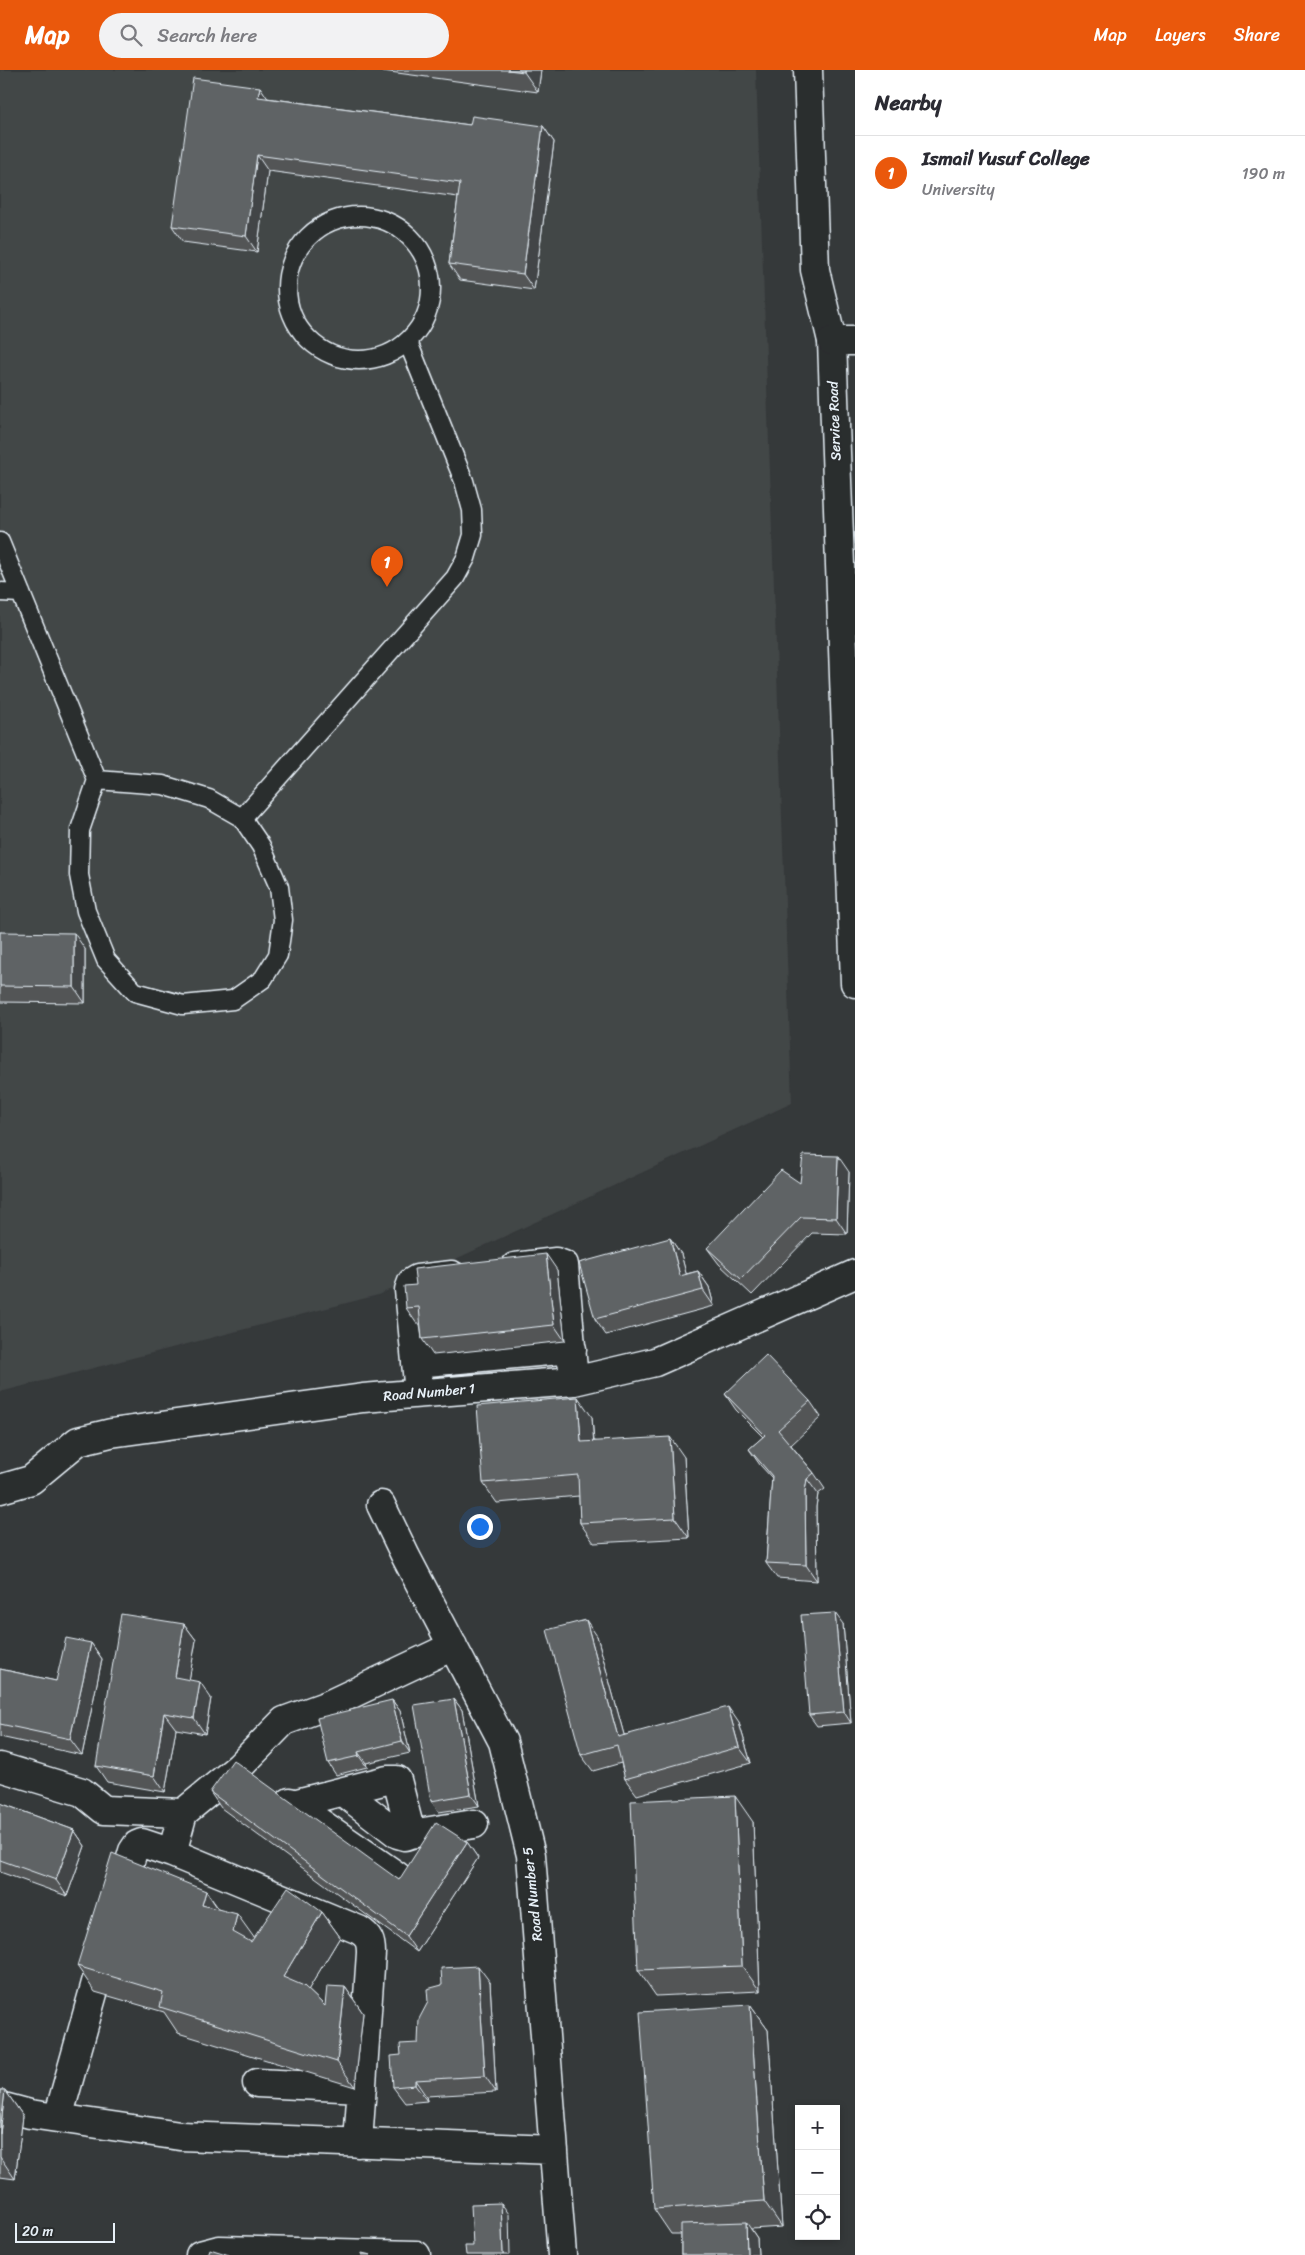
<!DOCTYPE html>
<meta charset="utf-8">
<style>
body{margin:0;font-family:Sriracha,sans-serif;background:#f2f2f3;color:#2b2b33}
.controls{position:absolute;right:15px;bottom:15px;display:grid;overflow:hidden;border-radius:0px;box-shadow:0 2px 8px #0003}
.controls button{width:45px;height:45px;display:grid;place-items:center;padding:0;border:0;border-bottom:1px solid #e1e1e2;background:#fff;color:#2b2b33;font:25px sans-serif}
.scale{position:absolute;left:15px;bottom:12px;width:100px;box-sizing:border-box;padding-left:5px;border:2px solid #e8f1f8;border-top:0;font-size:14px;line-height:18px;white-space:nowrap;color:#e8f1f8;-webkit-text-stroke:4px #2a2d2e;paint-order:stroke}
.you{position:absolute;left:479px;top:1456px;width:18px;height:18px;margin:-12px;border:4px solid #fff;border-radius:50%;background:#1a73e8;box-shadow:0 0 0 8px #1a73e833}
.badge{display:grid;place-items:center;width:32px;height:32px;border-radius:50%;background:#ea580c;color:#fff;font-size:16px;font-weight:700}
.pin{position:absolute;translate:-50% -41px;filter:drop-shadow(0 1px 2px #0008)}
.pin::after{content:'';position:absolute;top:26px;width:18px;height:15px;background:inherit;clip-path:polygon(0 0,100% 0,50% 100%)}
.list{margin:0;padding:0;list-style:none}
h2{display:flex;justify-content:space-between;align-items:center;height:65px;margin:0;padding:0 20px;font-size:21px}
h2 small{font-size:16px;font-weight:400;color:#7c7c81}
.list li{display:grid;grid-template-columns:32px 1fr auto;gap:15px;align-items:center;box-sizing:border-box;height:75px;padding:0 20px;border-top:1px solid #e1e1e2}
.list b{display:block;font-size:19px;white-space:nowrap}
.list p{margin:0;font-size:16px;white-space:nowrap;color:#7c7c81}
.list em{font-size:16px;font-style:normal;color:#7c7c81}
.icon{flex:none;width:28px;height:28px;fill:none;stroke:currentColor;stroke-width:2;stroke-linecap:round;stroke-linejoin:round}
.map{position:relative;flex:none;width:855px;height:2185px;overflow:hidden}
header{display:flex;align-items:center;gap:30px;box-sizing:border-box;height:70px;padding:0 25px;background:#ea580c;color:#fff}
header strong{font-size:24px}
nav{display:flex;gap:28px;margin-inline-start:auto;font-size:18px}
.search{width:350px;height:45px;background:#f2f2f3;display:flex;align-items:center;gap:12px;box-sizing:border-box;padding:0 18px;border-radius:28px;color:#7c7c81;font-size:19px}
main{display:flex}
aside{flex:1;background:#fff}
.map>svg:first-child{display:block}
</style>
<header>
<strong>Map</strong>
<div class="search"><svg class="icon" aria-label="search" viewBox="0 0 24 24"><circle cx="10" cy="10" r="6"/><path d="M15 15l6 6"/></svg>Search here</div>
<nav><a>Map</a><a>Layers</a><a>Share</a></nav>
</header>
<main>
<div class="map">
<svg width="855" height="2185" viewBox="0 0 855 2185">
<rect width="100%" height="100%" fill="#35393a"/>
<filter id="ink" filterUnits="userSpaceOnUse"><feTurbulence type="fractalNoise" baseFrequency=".02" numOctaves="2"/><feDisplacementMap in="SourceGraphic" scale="10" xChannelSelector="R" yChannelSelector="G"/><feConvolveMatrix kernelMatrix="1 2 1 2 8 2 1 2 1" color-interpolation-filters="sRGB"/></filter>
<g filter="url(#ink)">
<path fill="#424647" d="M0,0H756L792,1033L378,1225L0,1322Z"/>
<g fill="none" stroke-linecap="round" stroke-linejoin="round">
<defs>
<path id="lane" d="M287 218a72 72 0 1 1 144 0a72 72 0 1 1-144 0Z
M0,472L97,710L80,760L79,805L86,841L106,890L135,922L183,935L233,930L263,909L278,885L283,850L279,817L261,776L242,748L209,729L163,715L97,710
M0,522L21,523
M242,748L455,508L466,488L473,465L472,440L464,411L408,272"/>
<path id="street" d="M515,1197L556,1192L564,1195L574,1311
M416,1293L572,1279
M419,1323L409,1220L412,1212L417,1209L452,1205
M0,1419L31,1410L78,1371L111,1363L363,1328L574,1311L655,1292L855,1204
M381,1435L406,1487L503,1672L531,1785L562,2185
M0,1697L82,1722L104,1740L183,1743L239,1697L284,1651L328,1635L453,1576
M290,1732L397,1806
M293,1734L387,1710H397L411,1764L405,1766L398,1764L343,1722
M183,1743L172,1783L359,1860C369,1866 371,1872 371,1883L358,2073
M411,1764L474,1754
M120,1826L133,1781L137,1775L142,1773L172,1783
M257,2013L362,2018
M0,2036L30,2044L180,2066L554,2080
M58,2048L104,1884
M200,2185L219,2180L416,2185"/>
<path id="secondary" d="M808,0L815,200L832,271L855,913"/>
<path id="highway" d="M832,271H855"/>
</defs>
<use href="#lane" stroke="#e8f1f8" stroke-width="21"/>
<use href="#street" stroke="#e8f1f8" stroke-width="31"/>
<use href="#secondary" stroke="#e8f1f8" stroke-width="31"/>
<use href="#highway" stroke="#e8f1f8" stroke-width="31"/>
<use href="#lane" stroke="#2a2d2e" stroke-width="18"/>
<use href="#street" stroke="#2a2d2e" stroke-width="28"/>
<use href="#secondary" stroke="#2a2d2e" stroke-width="28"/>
<use href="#highway" stroke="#2a2d2e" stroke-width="28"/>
</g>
<path fill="#525557" stroke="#e8f1f8" d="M375,0H541L538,22Z
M260,17L267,28L470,55L543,56L554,72L534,220L460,210L449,194L458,127L268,101L257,182L183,172L172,156Z
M0,862L85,879V933L0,932Z
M849,1102L847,1164L812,1163L752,1225L719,1194L707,1178L800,1113Z
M670,1168L681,1184L686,1204L698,1201L709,1217L714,1236L606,1265L595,1249Z
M557,1200L565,1271L433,1285L422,1269L420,1254H417L406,1238Z
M725,1324L810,1331L821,1347L791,1375L814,1403L825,1419L818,1424L816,1437L817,1511L777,1508L766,1493L772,1408L760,1395L749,1379L763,1367L736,1340Z
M592,1347L594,1371L684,1387L689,1468L594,1473L580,1453L579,1426L497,1433L483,1413Z
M184,1554L196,1570L189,1610L211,1628L205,1664L176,1659L165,1722L107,1712L96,1696Z
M843,1554L851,1653L817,1656L809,1645Z
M597,1566L624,1665L739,1653L751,1693L637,1725L625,1709L621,1693L593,1701L581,1685Z
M91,1573L102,1589L82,1685L0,1667V1599L56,1611Z
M454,1629L462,1640L479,1736L439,1742L431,1731Z
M392,1630L400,1641L410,1683L366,1693L367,1697L336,1705L328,1693Z
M210,1722L399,1810L467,1772L478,1788L417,1882L221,1738Z
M0,1733L74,1760L85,1776L67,1826L0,1802Z
M753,1752L760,1921L656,1926L638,1900Z
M206,1821L219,1839L254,1868L322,1842L340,1867L308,1920L325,1936L345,1917L363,1943L355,2017L178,1963L164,1942L95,1922L77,1896Z
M490,1912L496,2022L426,2026L427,2031L405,2033L393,2017L401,1985L418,1973Z
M750,1935L768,1960L782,2157L751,2159L757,2168L758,2185H681V2164H671L654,2139Z
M0,2020H5L23,2046L15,2109L0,2107Z"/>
<path fill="#424547" stroke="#e8f1f8" d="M524,0H541L538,22L524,2Z
M260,17L271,33L258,27Z
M543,56L554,72L534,220L523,204Z
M257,85L268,101L257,182L246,166Z
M74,863L85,879V933L74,917Z
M838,1086L849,1102L847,1164L836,1148Z
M670,1168L681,1184L691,1222L680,1206Z
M546,1184L557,1200L565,1271L554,1255Z
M698,1201L709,1217L714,1236L703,1220Z
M578,1327L592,1347L595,1392L581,1372Z
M670,1367L684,1387L689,1468L675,1448Z
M807,1409L818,1424L816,1437L817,1511L806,1495L805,1421Z
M835,1543L843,1554L851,1653L844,1642Z
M586,1550L597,1566L629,1683L618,1667Z
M184,1554L196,1570L187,1623L175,1607Z
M91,1573L102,1589L82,1685L70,1669Z
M200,1612L211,1628L205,1664L194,1648Z
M454,1629L462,1640L479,1736L471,1724Z
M392,1630L400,1641L410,1683L402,1671Z
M728,1637L739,1653L751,1693L739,1677Z
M164,1643L176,1659L165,1722L154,1706Z
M358,1682L366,1693L367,1697L359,1686Z
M735,1726L753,1752L760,1921L742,1896Z
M74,1760L85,1776L67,1826L56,1810Z
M467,1772L478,1788L417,1882L406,1866Z
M206,1821L223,1846L202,1835Z
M322,1842L340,1867L301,1932L283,1907Z
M237,1844L255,1869L251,1887L233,1862Z
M478,1896L490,1912L496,2022L485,2006Z
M345,1917L363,1943L355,2017L337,1992Z
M750,1935L768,1960L782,2157L764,2131Z
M415,2010L426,2026L427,2031L415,2015Z
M5,2020L23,2046L15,2109L0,2087V2064Z
M501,2133L509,2144L510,2185H503Z
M746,2152L757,2168L758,2185H747Z"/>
<path fill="#5f6365" stroke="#e8f1f8" d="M508,0H524V2Z
M193,8L260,17L258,27L470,55L472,46L543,56L523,204L449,194L460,113L257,85L246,166L172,156Z
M0,862L74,863V917L0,916Z
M803,1085L838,1086L836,1148L801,1147L741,1209L707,1178L781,1100L800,1113Z
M670,1168L680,1206L698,1201L703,1220L595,1249L579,1193Z
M546,1184L554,1255L422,1269L419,1237L406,1238L404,1216L416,1215L414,1199Z
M766,1285L810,1331L778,1360L814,1403L807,1409L805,1421L806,1495L766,1493L772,1406L749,1379L765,1365L725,1324Z
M578,1327L581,1372L670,1367L675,1448L580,1453L578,1405L483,1413L477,1336Z
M835,1543L844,1642L809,1645L801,1545Z
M121,1544L184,1554L175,1607L200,1612L194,1648L164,1643L154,1706L96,1696Z
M586,1550L618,1667L728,1637L739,1677L625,1709L617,1675L581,1685L547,1560Z
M66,1568L91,1573L70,1669L0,1654V1599L56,1611Z
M454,1629L471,1724L431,1731L414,1635Z
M392,1630L402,1671L358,1682L359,1686L328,1693L317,1648Z
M233,1690L399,1810L436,1752L467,1772L406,1866L210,1722Z
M735,1726L742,1896L638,1900L631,1731Z
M0,1733L74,1760L56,1810L0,1790Z
M112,1783L206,1821L202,1835L237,1844L233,1862L251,1872L288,1817L322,1842L283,1907L304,1916L325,1936L327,1916L345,1917L337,1992L160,1937L163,1922L77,1896Z
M478,1896L485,2006L415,2010V2015L393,2017L391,1986L401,1985L400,1974L418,1973L419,1949L428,1932L427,1919L442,1915L441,1898Z
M750,1935L764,2131L654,2139L640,1942Z
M0,2020H5L0,2064Z
M501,2133L503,2185H466L465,2176H473L471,2134Z
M746,2152L747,2185H681V2154Z
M210,2179L229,2185H208Z
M362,2183L371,2185H362Z"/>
</g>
<g text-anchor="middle" stroke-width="4" stroke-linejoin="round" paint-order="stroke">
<g font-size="14" fill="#e8f1f8" stroke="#2a2d2e">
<text transform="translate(834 351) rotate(-92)" y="5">Service Road</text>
<text transform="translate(429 1322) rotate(-5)" y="5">Road Number 1</text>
<text transform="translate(532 1824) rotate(-96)" y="5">Road Number 5</text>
</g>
</g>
</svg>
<div class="controls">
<button>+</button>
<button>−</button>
<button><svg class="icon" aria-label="locate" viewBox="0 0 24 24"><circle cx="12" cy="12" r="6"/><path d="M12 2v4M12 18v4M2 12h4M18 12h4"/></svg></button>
</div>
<div class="scale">20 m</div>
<div class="you"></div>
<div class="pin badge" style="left:387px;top:517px">1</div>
</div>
<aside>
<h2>Nearby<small></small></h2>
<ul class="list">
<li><span class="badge">1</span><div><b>Ismail Yusuf College</b><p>University</p></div><em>190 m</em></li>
</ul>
</aside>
</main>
